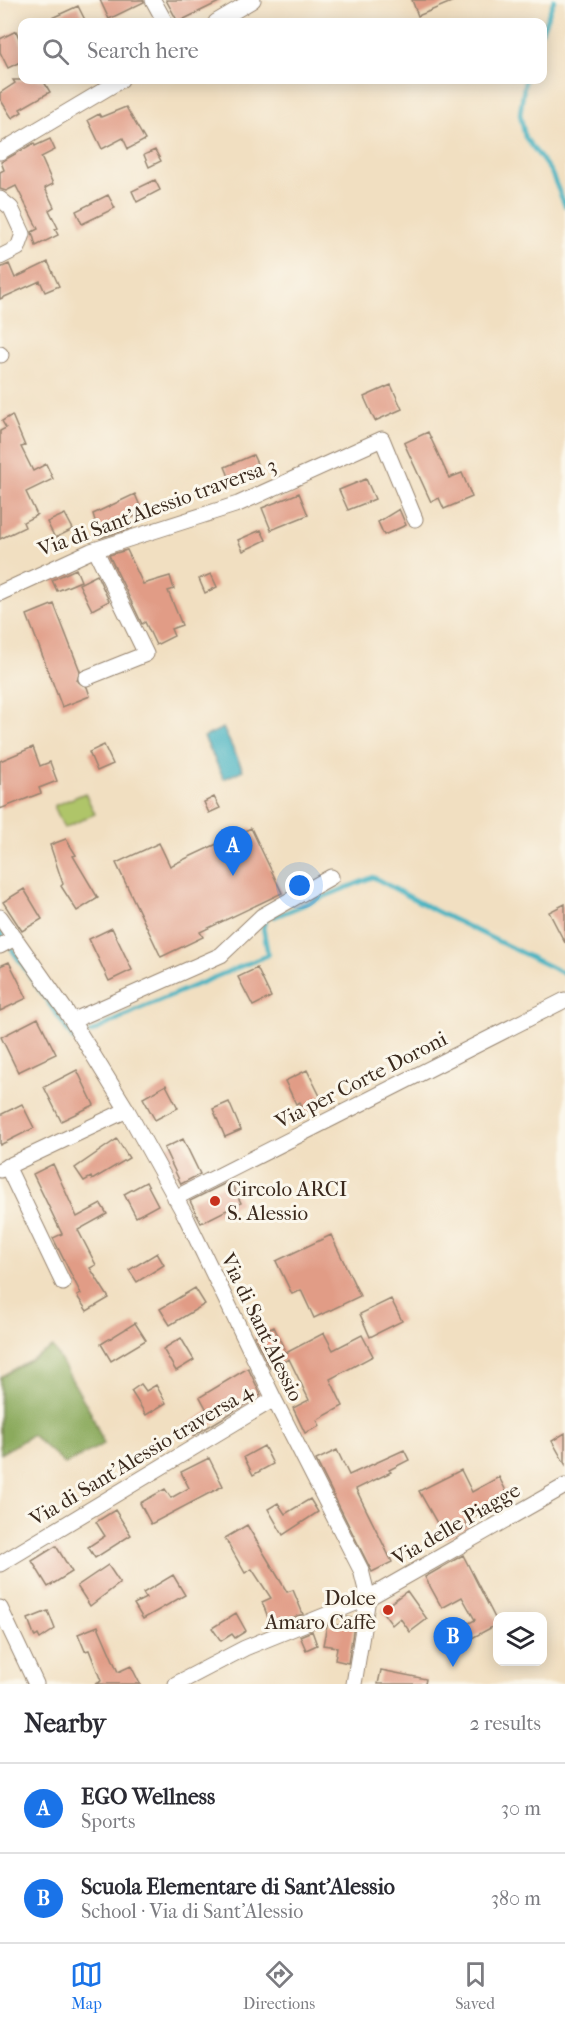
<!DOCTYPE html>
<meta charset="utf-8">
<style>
body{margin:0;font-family:"IM FELL French Canon",serif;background:#f2f2f3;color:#2b2b33}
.controls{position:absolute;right:18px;bottom:18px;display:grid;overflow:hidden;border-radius:12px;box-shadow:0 3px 15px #0003}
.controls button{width:54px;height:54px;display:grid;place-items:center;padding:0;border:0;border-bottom:2px solid #e1e1e2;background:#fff;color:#2b2b33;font:30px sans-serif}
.you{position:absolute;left:300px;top:886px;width:21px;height:21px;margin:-15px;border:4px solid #fff;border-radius:50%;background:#1a73e8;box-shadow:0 0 0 9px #1a73e833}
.badge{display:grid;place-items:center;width:39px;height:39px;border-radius:50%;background:#1a73e8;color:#fff;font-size:20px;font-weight:700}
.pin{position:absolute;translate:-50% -50px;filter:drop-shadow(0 2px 3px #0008)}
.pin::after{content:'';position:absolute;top:32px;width:21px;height:18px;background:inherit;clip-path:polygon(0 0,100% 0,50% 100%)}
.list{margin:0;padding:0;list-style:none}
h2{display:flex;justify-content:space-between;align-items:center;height:78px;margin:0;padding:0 24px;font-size:26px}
h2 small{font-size:20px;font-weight:400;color:#7c7c81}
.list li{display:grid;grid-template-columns:39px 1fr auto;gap:18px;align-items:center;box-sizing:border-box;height:90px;padding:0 24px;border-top:2px solid #e1e1e2}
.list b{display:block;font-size:22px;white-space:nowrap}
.list p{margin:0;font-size:20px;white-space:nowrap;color:#7c7c81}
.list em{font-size:20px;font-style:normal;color:#7c7c81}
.icon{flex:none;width:33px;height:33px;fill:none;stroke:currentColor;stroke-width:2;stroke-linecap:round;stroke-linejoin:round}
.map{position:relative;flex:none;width:565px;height:1684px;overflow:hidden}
.search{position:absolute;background:#fff;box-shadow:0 3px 15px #0003;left:18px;right:18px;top:18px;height:66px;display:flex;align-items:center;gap:15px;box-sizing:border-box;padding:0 21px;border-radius:12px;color:#7c7c81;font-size:22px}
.sheet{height:258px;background:#fff}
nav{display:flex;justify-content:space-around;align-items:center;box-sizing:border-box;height:84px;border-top:2px solid #e1e1e2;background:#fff;font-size:16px;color:#7c7c81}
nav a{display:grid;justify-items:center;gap:3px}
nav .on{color:#1a73e8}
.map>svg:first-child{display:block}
</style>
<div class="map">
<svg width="565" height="1684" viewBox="0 0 565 1684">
<rect width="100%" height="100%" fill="#fbf7ec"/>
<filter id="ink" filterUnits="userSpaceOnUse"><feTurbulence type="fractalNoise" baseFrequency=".0167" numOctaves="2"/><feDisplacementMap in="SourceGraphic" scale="12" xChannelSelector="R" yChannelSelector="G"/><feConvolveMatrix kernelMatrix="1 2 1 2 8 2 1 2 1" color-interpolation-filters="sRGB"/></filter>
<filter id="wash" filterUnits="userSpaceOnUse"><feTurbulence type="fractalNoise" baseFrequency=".008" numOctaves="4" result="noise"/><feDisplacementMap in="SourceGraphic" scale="24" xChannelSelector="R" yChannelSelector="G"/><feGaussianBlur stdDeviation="1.35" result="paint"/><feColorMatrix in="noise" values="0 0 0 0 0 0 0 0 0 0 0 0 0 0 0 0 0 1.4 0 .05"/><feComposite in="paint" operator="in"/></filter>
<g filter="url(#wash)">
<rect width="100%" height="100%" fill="#f1dfc1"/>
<path fill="#afc569" stroke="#757844" stroke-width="1.5" d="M85,793L95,814L64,828L54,806Z"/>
<path fill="#8baa5d" stroke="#636a3e" stroke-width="1.5" d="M53,1347L91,1413L104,1444L65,1464L32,1435L0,1454V1377Z"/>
<path fill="#44b2c1" stroke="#406e70" stroke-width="1.5" d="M223,728L243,770L224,779L204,737Z"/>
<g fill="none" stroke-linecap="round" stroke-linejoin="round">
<path stroke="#44b2c1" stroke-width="4.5" d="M542,31L554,0
M525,80L520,114L525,137L551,172L565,206
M274,917L373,877L436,911L565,974
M0,932L74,1040
M90,1033L141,1008L268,955L263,927L266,921"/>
</g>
<g id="blocks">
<path fill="#e19c86" d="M100,0H143L144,2L109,19Z
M166,0H223L178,22Z
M412,0H456L418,16Z
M78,6L86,22H43Z
M16,31L22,45V61L8,68L0,52V39Z
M13,80H43L50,92L20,109L22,112L12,118L0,99V93L15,83Z
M126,107L145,140L128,149L123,138L102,149L88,120L99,114L101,117Z
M50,139L55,150L41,157L53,184L45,188L54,207L49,210L58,228L55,229L58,235L36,246L32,232L38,229L16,186L6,191L0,189V172L4,170L1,162L34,143L35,146Z
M155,150L161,161L149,167L144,155Z
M155,180L160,190L137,202L132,191Z
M108,195L115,208L82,224L76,211Z
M48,262L59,286L45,292L40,281L0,299V268L9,264L15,278Z
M391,385L402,409L375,421L364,397Z
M12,415L25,446L21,447L33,471L46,464L53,479L26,492L37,515L23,522L25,527L0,539V431L6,428L2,421Z
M428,432L449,478L462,473L472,497L444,509L439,498L431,502L404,443Z
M253,455L262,474L233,486L225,467Z
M366,479L375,499L348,510L339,490Z
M299,493L308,515L271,530L262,508Z
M135,494L143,513L128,519L132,528L100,538L93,514Z
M399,509L406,525L384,535L378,522Z
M65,514L73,529L55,538L47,522Z
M261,530L266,540L243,551L238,540Z
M127,550L143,584L170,576L174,589L168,591L182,625L171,629L174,636L156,645L145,622L142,624L109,555Z
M76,569L81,581L57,591L52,580Z
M211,574L217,587L205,593L199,579Z
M97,575L109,601L92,610L79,584Z
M54,604L80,671L77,681L87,687L90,696L62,707L27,615Z
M104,745L113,764L97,771L89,752Z
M33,747L40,766L50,762L57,781L39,788L41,793L0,809V761Z
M214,797L220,808L209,813L204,802Z
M251,828L282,893L200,932L203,937L161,957L116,863L159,843L170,866Z
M66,839L76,855L73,856L98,898L77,911L61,886L63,884L50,845Z
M24,889L42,919L22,931L3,902Z
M565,904V943L549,912Z
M112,928L132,970L109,981L89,939Z
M9,962L27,998L0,1011V966Z
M257,968L271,997L253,1006L238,977Z
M38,1018L56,1054L18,1072L1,1037Z
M77,1070L94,1105L61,1121L44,1087Z
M307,1070L324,1104L305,1113L300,1102L296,1104L285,1081Z
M166,1085L178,1108L155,1120L143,1098Z
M229,1102L241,1130L225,1137L213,1109Z
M22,1104L34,1128L0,1145V1115Z
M117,1139L129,1158L92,1180L91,1177L84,1181L75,1168Z
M183,1139L200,1174L181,1184L164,1148Z
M53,1164L77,1217L101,1204L107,1214L78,1230L96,1265L90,1268L109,1298L87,1311L77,1296L81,1294L53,1238L62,1234L33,1174Z
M230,1181L241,1203L201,1223L190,1201Z
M146,1182L158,1205L136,1217L124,1194Z
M331,1235L360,1296L314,1318L301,1290L292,1294L276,1261Z
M157,1253L164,1265L137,1282L129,1270Z
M195,1288L205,1304L170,1325L160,1309Z
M391,1299L402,1321L370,1337L360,1314Z
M135,1323L146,1340L111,1361L101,1344Z
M274,1327L286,1353L324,1333L333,1350L362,1335L373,1356L330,1379L343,1406L317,1420L320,1426L305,1433L293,1408L309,1400L289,1359L270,1368L254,1336Z
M181,1338L194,1360L176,1371L163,1349Z
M248,1368L261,1395L193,1436L186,1425L208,1412L200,1397Z
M141,1384L146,1391L156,1385L166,1403L146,1415L131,1391Z
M565,1433V1464L552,1441Z
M264,1446L273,1464L253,1475L244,1457Z
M337,1450L349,1475L404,1450L409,1460L389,1470L391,1472L356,1489L392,1562L372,1572L316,1460Z
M209,1458L223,1486L151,1524L140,1503L165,1489L171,1498L189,1488L181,1472Z
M461,1470L472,1492L499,1477L509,1497L465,1521L469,1527L446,1539L419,1491Z
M310,1499L318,1512L283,1535L268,1509L278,1503L285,1514Z
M115,1510L131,1535L95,1558L88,1547L105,1536L96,1522Z
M247,1525L287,1592L293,1590L303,1614L271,1625L262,1602L271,1598L252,1569L245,1573L225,1538Z
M56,1546L72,1572L48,1587L32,1561Z
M463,1555L498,1624L461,1644L454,1631L475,1620L462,1597L442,1608L425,1577Z
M108,1565L120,1583L90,1606L77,1586Z
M173,1575L185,1595L143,1619L134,1604L146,1598L143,1593Z
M407,1591L427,1619L410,1632L400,1618L392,1625L381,1610Z
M48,1611L55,1629L40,1639L38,1635L35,1637L28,1619Z
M236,1613L246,1631L235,1638L232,1634L221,1641L212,1628Z
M346,1617L355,1619L348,1663L335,1660L337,1647L323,1645L327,1625H341L343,1619Z
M98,1626L118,1672L131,1666L140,1684H95L101,1681L89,1650L85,1651L78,1634Z
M312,1631L317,1645L306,1650L300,1636Z
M381,1670L426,1679L425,1684H378Z"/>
</g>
</g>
<g filter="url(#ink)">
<use href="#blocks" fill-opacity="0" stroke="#968470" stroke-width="1.5"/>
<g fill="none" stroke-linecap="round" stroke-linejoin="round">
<defs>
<path id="minor" d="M153,0L165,22
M216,22L253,0
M0,152L121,80
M0,199L11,208L23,234L18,248L0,257
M0,354L1,355
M0,593L91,551L238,504L382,439L415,519
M86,678L146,654L96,551
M0,917L66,1011L127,1110L185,1215L274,1399L361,1570L368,1598L354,1684
M0,946L15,938
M72,1021L221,955L262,916L331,877
M7,1166L63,1283
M0,1170L127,1110
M175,1198L565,1000
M0,1564L274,1399
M0,1608L36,1684
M176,1684L245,1648L368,1598L565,1486"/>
</defs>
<use href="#minor" stroke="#968470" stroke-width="17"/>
<use href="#minor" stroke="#fff" stroke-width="15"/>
</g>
</g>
<g fill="#c8321e" stroke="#fbf7ec" stroke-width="2">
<circle cx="215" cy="1201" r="6"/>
<circle cx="388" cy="1610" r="6"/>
</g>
<g text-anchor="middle" stroke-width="6" stroke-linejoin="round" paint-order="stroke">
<g font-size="21" fill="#3b2a1e" stroke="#fbf7ec">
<text transform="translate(157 507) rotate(-20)" y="7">Via di Sant'Alessio traversa 3</text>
<text transform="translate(361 1080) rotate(-27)" y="7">Via per Corte Doroni</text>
<text transform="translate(262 1327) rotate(64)" y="7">Via di Sant'Alessio</text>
<text transform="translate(141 1455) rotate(-31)" y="7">Via di Sant'Alessio traversa 4</text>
<text transform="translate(456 1524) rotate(-30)" y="7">Via delle Piagge</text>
</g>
<g font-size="21" fill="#3b2a1e" stroke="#fbf7ec" text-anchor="start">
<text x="227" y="1196">Circolo ARCI<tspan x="227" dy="24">S. Alessio</tspan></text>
<text x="376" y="1605" text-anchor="end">Dolce<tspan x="376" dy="24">Amaro Caffè</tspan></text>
</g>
</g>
</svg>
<div class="controls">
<button><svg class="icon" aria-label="layers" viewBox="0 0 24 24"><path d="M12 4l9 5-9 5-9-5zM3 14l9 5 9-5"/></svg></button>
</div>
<div class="you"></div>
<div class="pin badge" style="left:233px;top:876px">A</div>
<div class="pin badge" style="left:453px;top:1667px">B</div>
<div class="search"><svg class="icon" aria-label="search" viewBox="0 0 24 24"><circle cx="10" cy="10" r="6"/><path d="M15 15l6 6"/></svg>Search here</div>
</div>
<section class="sheet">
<h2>Nearby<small>2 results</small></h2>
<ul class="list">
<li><span class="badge">A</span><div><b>EGO Wellness</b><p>Sports</p></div><em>30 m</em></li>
<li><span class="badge">B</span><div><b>Scuola Elementare di Sant'Alessio</b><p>School · Via di Sant'Alessio</p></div><em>380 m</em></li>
</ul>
</section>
<nav>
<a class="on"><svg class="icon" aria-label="map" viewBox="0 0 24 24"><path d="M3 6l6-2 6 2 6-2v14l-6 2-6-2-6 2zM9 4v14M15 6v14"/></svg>Map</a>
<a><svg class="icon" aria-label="directions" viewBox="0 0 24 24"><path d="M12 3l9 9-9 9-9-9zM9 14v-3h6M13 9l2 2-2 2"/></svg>Directions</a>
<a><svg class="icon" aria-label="saved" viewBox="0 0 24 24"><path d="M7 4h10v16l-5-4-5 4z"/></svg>Saved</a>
</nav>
